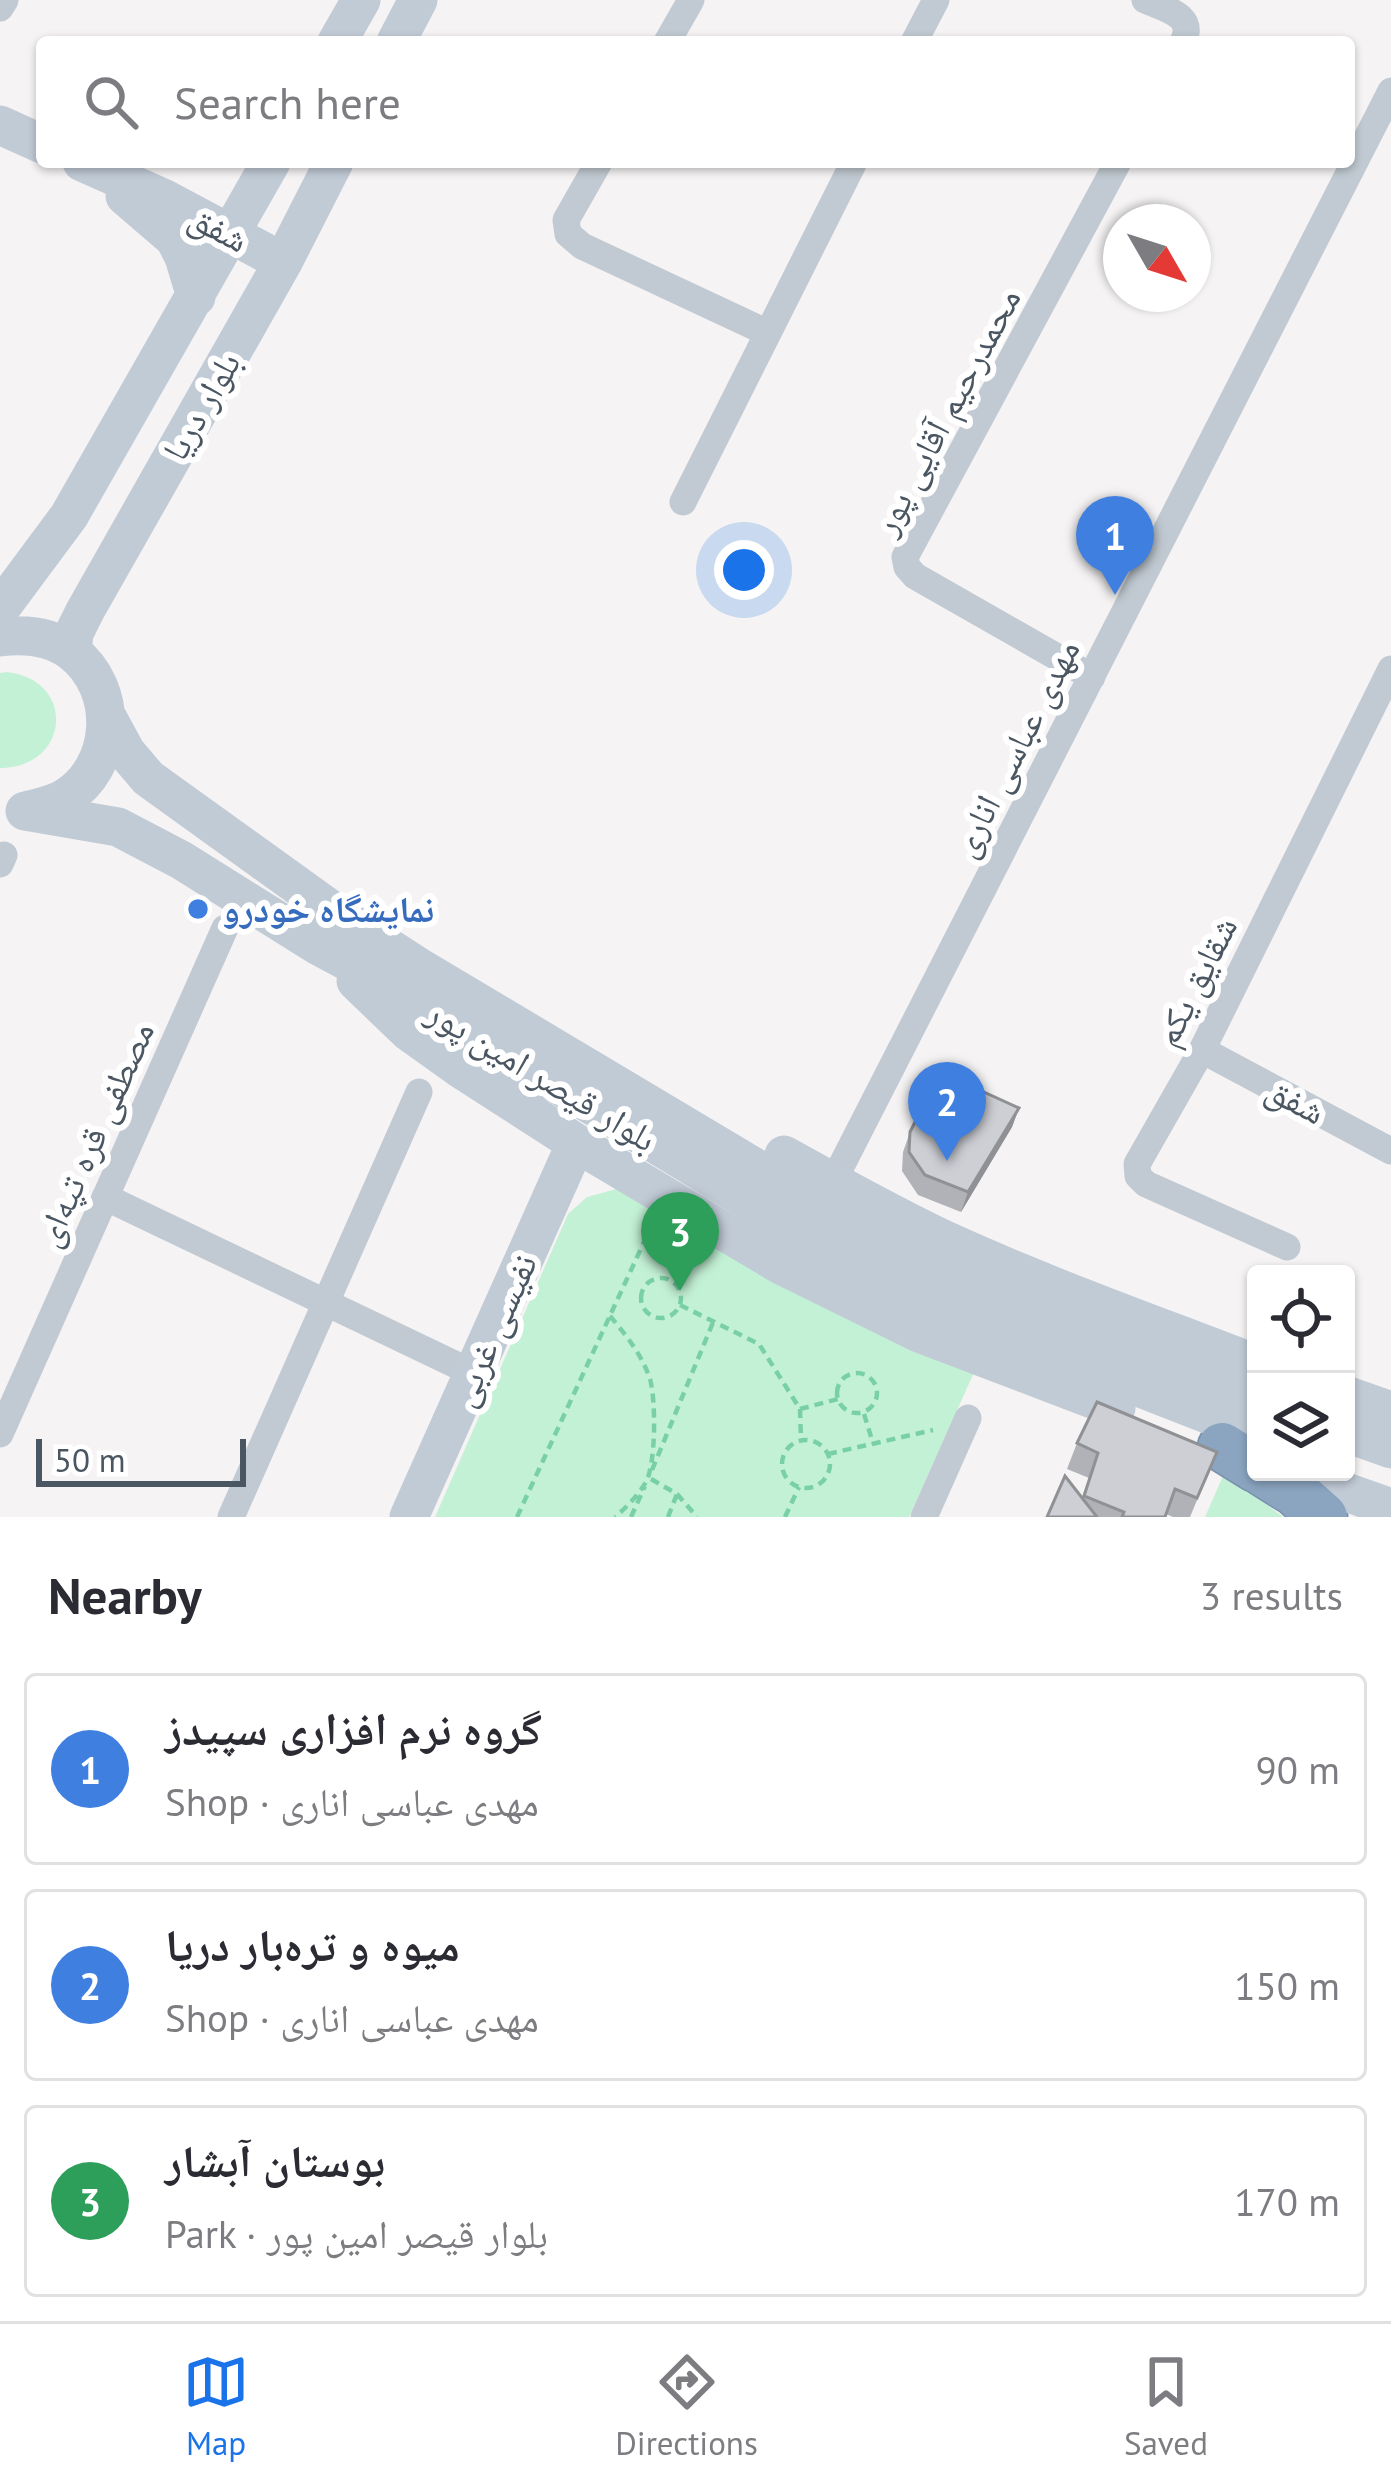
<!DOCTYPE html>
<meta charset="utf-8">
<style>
body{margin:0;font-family:"PT Sans","Noto Naskh Arabic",sans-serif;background:#f7f7f7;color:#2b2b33}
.controls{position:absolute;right:36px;bottom:36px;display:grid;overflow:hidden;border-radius:12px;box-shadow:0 3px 9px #0004}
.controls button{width:108px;height:108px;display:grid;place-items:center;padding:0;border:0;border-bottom:3px solid #e1e1e2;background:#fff;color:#2b2b33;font:60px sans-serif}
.compass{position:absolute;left:1103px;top:204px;width:108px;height:108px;border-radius:50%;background:#fff;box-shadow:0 3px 9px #0004;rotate:129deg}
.scale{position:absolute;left:36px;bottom:30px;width:210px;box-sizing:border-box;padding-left:12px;border:6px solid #4a5661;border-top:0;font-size:33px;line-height:42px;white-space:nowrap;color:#4a5661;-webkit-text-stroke:9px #fff;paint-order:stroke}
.you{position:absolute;left:744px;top:570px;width:42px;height:42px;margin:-30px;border:9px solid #fff;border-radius:50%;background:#1a73e8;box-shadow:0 0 0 18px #1a73e833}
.badge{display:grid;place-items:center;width:78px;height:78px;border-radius:50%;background:#1a73e8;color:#fff;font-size:39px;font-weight:700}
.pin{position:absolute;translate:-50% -99px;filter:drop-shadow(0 3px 6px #0008)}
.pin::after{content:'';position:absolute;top:63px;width:42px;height:36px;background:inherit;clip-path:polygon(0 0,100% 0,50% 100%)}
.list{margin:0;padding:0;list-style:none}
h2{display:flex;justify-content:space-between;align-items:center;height:156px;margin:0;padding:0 48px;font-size:51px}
h2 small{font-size:39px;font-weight:400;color:#7c7c81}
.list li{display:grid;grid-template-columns:78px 1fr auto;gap:36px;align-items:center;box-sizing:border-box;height:192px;margin:0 24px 24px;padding:0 24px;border:3px solid #e1e1e2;border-radius:12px}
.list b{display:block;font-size:45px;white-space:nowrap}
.list p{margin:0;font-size:39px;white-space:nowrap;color:#7c7c81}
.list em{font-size:39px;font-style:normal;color:#7c7c81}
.icon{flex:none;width:66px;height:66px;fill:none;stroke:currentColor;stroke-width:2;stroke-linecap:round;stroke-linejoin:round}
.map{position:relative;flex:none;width:1391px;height:1517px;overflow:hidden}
.search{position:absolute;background:#fff;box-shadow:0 3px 9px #0004;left:36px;right:36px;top:36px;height:132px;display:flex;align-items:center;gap:30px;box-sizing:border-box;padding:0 42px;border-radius:12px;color:#7c7c81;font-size:45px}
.sheet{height:804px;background:#fff}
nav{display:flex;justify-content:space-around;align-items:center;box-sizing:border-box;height:168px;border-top:3px solid #e1e1e2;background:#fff;font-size:33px;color:#7c7c81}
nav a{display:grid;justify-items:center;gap:6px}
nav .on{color:#1a73e8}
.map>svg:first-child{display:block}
</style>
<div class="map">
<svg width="1391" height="1517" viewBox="0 0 1391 1517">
<rect width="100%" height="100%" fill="#f5f3f3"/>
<path fill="#c3f1d5" d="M7,672C77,680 70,768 0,768V673Z
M624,1187L976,1368L909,1517H435L568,1214L587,1197Z
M1223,1476L1252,1493L1283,1517H1205Z"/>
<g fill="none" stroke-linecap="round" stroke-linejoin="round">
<defs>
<path id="highway" d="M1222,1447L1256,1468
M1263,1472L1295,1492L1323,1517"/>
</defs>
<use href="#highway" stroke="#7690ad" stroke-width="51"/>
<path stroke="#7ad0a6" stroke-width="4.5" stroke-dasharray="9 6" stroke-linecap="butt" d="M641 1298a20 20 0 1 1 40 0a20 20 0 1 1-40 0Z
M680,1305L759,1344L800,1409L801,1441
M610,1316C626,1335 642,1355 650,1379C656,1400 656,1463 646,1482C638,1495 627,1507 615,1517
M837 1393a20 20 0 1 1 40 0a20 20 0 1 1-40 0Z
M800,1409L838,1399
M864,1414L873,1443
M782 1464a24 24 0 1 1 48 0a24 24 0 1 1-48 0Z
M828,1454L933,1430
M652,1470L714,1320
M651,1479L677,1494L697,1517
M517,1517L650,1229
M631,1517L645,1486
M668,1517L677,1494
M785,1517L799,1487"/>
<path stroke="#c1cad2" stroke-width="27" d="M1145,0C1165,9 1196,15 1183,42
M0,8L5,0
M667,42L691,0
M914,42L936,0
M599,162L566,220L568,234L582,246L768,333
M683,502L854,162
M1092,677L915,576L907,567L905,557L1118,162
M0,864L4,855
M1202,1050L1391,1151
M833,1182L1391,91
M105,1197L473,1373
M1287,1247L1146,1184L1138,1176L1137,1164L1202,1050L1391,669
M0,1434L225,928
M231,1517L419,1092
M924,1517L968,1418"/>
<path stroke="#c1cbd6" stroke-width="39" d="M337,42L361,0
M396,42L418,0
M0,125L42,144
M82,162L163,198L283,262
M125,196L175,239L184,257L196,297
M0,609L69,516L271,162
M0,637C25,634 51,636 72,652C120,689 116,767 65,798C54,805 41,807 29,810
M72,652L74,633L85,611L283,262L334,162
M107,717L126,752L148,778L337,914L422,969L823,1208L921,1261L1074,1333L1256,1402
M25,811L118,827L181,860L317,945L407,993L850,1262L982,1326L1256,1433
M356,981L409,1032L458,1067L576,1143L781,1265L919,1333L1116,1408
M784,1155C838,1185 892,1215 947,1241C1048,1287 1153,1324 1256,1364
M1346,1395L1391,1411
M1346,1433L1391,1449
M1290,1472L1391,1508
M409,1517L576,1143"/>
<use href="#highway" stroke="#8ba5c1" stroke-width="48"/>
</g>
<path fill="#b0b2b7" d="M1019,1108L1012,1127L961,1212L918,1195L902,1171L903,1152L910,1132Z
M1077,1443L1217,1452L1190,1517H1173L1166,1514L1165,1517H1047L1082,1498L1089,1478L1067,1469Z"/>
<path fill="#909195" d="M1019,1108L1012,1127L961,1212L968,1192Z"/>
<path fill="#cdcfd5" stroke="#909195" stroke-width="3" d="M940,1072L1019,1108L968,1192L925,1175L909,1152L910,1132Z
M1097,1402L1217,1452L1197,1498L1175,1489L1165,1517H1122L1124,1512L1084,1496L1098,1453L1077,1443Z
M1065,1476L1097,1517H1047Z"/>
<circle fill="#3f7fe0" stroke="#fff" stroke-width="4.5" cx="198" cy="909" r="12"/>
<g text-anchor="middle" stroke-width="12" stroke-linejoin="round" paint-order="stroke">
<g font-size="36" fill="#4a5661" stroke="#fff">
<text transform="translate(219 228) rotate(28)" y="13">شفق</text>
<text transform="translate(201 406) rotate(-60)" y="13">بلوار دریا</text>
<text transform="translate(946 411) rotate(-62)" y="13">محمدرحیم آقایی پور</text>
<text transform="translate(1015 748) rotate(-63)" y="13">مهدی عباسی اناری</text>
<text transform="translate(1195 981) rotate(-63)" y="13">شقایق یکم</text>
<text transform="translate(542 1075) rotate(31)" y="13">بلوار قیصر امین پور</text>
<text transform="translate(1296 1100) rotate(28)" y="13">شفق</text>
<text transform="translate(94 1134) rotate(-66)" y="13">مصطفی قره تپه‌ای</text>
<text transform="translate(493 1330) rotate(-66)" y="13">نفیسی غربی</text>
</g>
<g font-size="36" font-weight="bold" fill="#366cbe" stroke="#fff" text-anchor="start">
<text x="222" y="922">نمایشگاه خودرو</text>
</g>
</g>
</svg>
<div class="controls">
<button><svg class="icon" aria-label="locate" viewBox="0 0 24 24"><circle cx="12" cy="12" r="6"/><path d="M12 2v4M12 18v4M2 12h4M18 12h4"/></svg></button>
<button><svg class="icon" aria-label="layers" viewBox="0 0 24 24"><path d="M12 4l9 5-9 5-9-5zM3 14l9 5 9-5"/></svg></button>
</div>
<svg class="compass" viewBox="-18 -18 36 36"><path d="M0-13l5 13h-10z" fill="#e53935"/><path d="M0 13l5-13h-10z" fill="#7c7c81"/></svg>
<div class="scale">50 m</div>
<div class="you"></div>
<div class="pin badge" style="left:1115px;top:595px;background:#3f7fe0">1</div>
<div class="pin badge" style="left:947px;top:1161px;background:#3f7fe0">2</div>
<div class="pin badge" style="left:680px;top:1291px;background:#2e9e5b">3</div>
<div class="search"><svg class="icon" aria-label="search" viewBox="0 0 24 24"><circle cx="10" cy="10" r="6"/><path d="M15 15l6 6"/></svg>Search here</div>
</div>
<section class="sheet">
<h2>Nearby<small>3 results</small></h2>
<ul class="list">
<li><span class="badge" style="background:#3f7fe0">1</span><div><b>گروه نرم افزاری سپیدز</b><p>Shop · مهدی عباسی اناری</p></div><em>90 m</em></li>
<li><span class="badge" style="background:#3f7fe0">2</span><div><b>میوه و تره‌بار دریا</b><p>Shop · مهدی عباسی اناری</p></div><em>150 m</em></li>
<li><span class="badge" style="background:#2e9e5b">3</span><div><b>بوستان آبشار</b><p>Park · بلوار قیصر امین پور</p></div><em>170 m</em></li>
</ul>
</section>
<nav>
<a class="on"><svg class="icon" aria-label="map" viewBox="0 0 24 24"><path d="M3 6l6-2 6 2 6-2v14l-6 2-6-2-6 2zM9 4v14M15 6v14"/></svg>Map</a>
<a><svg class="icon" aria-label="directions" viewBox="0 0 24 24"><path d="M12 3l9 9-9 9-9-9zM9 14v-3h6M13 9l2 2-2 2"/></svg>Directions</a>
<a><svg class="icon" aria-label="saved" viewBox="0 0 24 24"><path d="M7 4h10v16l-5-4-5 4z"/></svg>Saved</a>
</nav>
